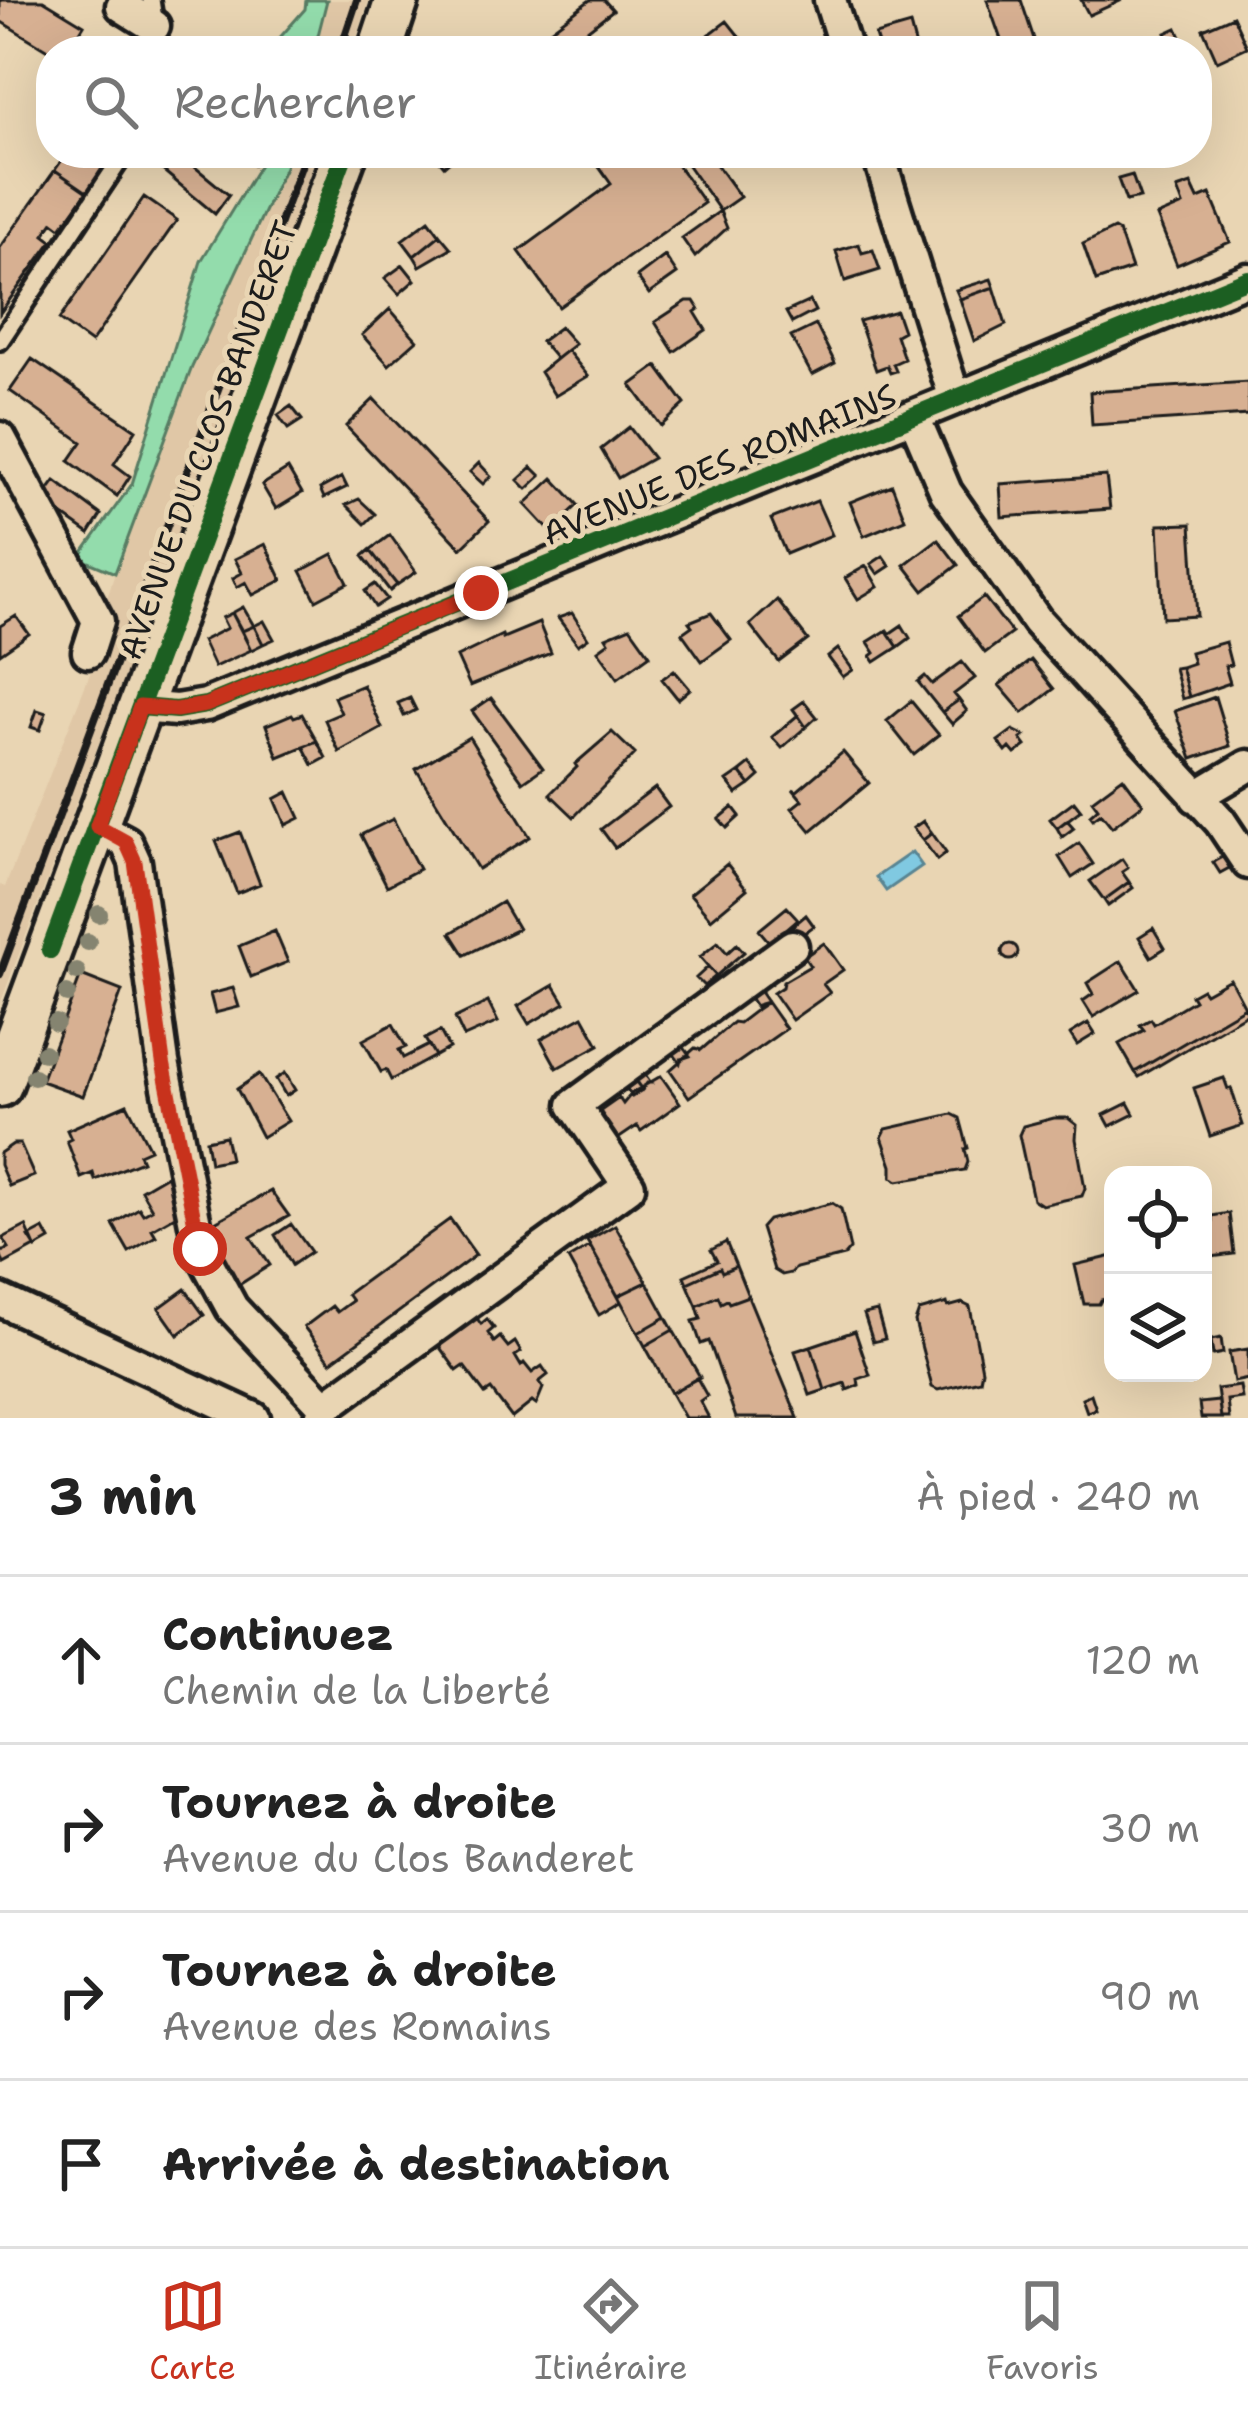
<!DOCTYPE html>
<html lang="fr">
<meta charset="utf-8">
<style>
body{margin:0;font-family:"Shantell Sans",sans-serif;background:#f6f6f6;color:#222}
.controls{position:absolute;right:36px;bottom:36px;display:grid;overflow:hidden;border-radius:24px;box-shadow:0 12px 48px #0002}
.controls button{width:108px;height:108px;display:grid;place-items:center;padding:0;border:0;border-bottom:3px solid #e0e0e0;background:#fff;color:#222;font:60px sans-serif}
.stop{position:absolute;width:36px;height:36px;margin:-27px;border:9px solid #c8321e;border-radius:50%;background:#fff}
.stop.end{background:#c8321e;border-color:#fff;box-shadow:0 3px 12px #0008}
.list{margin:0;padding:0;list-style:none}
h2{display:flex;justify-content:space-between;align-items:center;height:156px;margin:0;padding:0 48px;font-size:51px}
h2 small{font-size:39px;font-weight:400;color:#767676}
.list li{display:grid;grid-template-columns:78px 1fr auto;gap:36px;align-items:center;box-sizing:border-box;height:168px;padding:0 48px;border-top:3px solid #e0e0e0}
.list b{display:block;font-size:45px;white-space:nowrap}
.list p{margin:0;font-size:39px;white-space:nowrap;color:#767676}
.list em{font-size:39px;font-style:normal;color:#767676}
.icon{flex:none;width:66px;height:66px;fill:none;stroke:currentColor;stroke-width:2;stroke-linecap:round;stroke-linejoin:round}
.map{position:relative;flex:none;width:1248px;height:1418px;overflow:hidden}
.search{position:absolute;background:#fff;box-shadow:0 12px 48px #0002;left:36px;right:36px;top:36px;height:132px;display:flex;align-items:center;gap:30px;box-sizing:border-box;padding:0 42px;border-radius:48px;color:#767676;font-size:45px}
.sheet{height:828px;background:#fff}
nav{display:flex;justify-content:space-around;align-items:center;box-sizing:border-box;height:168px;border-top:3px solid #e0e0e0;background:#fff;font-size:33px;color:#767676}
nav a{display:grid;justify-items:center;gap:6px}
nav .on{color:#c8321e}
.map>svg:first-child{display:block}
</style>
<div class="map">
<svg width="1248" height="1418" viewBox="0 0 1248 1418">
<rect width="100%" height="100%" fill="#e9d5b3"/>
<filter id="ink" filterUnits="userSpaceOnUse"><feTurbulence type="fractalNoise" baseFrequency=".00833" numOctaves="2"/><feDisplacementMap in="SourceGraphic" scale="24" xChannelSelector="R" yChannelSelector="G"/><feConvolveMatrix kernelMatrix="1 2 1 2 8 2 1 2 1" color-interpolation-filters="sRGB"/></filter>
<g filter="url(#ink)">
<path fill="#e0c7a6" d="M327,0H369L352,51H314Z
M289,153H317L206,460L0,1004V885L5,887L111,621L104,608L115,573L192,367Z"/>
<path fill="#93dcac" stroke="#587c64" stroke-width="3" d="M306,0H327L314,51H268L305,9Z
M267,153H289L285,167L192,367L115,573L79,558L132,484L201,261Z"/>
<path fill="#80c9e1" stroke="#588492" stroke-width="3" d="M912,852L922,866L886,891L876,877Z"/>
<path fill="#d7b092" stroke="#1c1c1c" stroke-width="3" d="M0,0H43L84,25L68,51L51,52L0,21Z
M590,0H604L613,10L560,51H554L542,36Z
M987,0H1021L1038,51H1005Z
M1081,0H1119L1120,1L1089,15Z
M1233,16L1247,47L1217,61L1203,29Z
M727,21L751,51H698L694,46Z
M910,25L917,51H880L875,35Z
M1177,28L1185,46L1174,51L1166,33Z
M1107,39L1111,51H1088L1086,46Z
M67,153H115L87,192L55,170Z
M142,153H178L229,195L215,214Z
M238,153H258L254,165L235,160Z
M433,153H459L444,166Z
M589,153H669L704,203L559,307L519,251L611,184Z
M708,153L740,197L720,211L680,154Z
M55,170L87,192L61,228L53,222L44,235L52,241L0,313V248Z
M1132,175L1140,198L1126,201L1118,179Z
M1191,184L1198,199L1210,194L1230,242L1177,265L1157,216L1183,205L1177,189Z
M144,197L177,220L91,343L59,320Z
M720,211L727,228L695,257L682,238Z
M429,220L440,235L414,256L402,240Z
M1114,229L1119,232L1132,269L1096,281L1083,244Z
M440,235L451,248L420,266L414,256Z
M859,244L862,253L873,250L880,270L845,281L836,251Z
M665,256L677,274L649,294L637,277Z
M403,265L415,280L399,294L385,278Z
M991,279L994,287L960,299L956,290Z
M994,287L1006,325L974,341L960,299Z
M687,301H694L699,309L695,312L706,330L674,352L655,322Z
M810,301L815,311L792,323L786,312Z
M390,309L417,340L389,365L362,335Z
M896,311L903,331L896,335L904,359L893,364L896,371L890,373L887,366L876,370L859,321Z
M816,325L835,363L812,375L791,337Z
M560,327L575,344L556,359L541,341Z
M567,350L588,376L555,396L540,372Z
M32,359L136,430L114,464L130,476L117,496L69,461L82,442L10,391Z
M657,366L685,404L661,426L631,385Z
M1248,382V415L1092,425L1090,392Z
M374,399L489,521L461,548L346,426Z
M291,406L302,420L288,429L278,415Z
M629,427L653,458L618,478L601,449Z
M479,463L491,476L483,484L470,472Z
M532,467L541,476L527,489L518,480Z
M288,469L302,493L276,509L262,485Z
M1106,476L1110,509L1002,517L1000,484Z
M342,477L347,487L324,498L320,489Z
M553,478L578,505L550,531L525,504Z
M55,481L101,515L89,534L41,500Z
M892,485L905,519L864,536L850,502Z
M359,499L375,514L365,524L346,505Z
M817,501L832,535L786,554L771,519Z
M1191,524L1197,616L1163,618L1158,525Z
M390,535L416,572L397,585L370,550Z
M938,539L958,565L924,591L904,565Z
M265,544L282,580L253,595L246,582L237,587L233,578L242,573L235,559Z
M370,550L397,585L390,591L363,556Z
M333,554L348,583L316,600L301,571Z
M883,556L890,566L878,574L871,564Z
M866,566L878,587L858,599L845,578Z
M375,584L387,599L375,607L365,591Z
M984,597L1012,633L985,653L958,616Z
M777,600L808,640L779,662L750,625Z
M243,607L254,626L242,631L232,613Z
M232,613L251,650L214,667L202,641L227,628L222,618Z
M572,613L588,638L578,645L558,618Z
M711,613L731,640L702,661L682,633L692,626L689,622Z
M16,616L29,634L0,654V626Z
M264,621L274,639L263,644L254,626Z
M539,623L551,653L470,686L457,657L502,635L503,638Z
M902,625L910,638L898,647L889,634Z
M254,626L263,644L251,650L242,631Z
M630,627L650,655L618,678L598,650L609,642L606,637Z
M887,630L898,647L875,662L871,656L875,653L868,642Z
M1225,642L1231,665L1225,666L1230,683L1189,697L1181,667L1193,663L1190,652Z
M838,649L853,670L843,677L828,657Z
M1031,660L1054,689L1023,713L999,685Z
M962,662L975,678L954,694L959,700L942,712L918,682L925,676L932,684Z
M1181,667L1189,697L1182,699L1174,668Z
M674,670L690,689L678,699L662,679Z
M363,685L382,728L339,752L325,720L341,713L334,697Z
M1215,697L1230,746L1192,759L1175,711Z
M410,698L416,710L404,716L398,703Z
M491,698L543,768L523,782L472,711Z
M959,700L967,711L952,724L942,712Z
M804,701L817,717L806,727L793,709Z
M911,701L939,735L914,755L887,721Z
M37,710L46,713L40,730L31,727Z
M292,714L294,717L302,714L317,741L278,757L266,725Z
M798,715L806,727L782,748L772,737Z
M1013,730L1025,736L1021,739L1026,746L1015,754L1010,748L1006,752L998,741Z
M612,732L635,754L574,817L550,794L577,767L575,764Z
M469,737L530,837L478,869L416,769Z
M317,741L326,758L313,765L303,746Z
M843,752L869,783L811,831L792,808L802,800L793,789L797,791Z
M750,764L760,776L750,785L740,772Z
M740,772L750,785L737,794L727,781Z
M1123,777L1143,804L1112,827L1101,813L1093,819L1090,815L1098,808L1092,800Z
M655,788L669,807L615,848L601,829Z
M288,792L300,818L286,825L275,799Z
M1074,801L1081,810L1057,828L1050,819Z
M733,807L740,816L727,828L719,819Z
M393,819L419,869L387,886L361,835Z
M1067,820L1074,828L1062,837L1057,828Z
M923,821L932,833L923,840L913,828Z
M240,832L260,884L237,893L216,841Z
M932,833L946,853L937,860L923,840Z
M1079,843L1093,864L1072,878L1059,857Z
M1226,855L1233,866L1220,873L1213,862Z
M1122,859L1128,868L1122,872L1129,882L1104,900L1090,881Z
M727,864L747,889L711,919L690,894Z
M1129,882L1133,888L1108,906L1104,900Z
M502,902L518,929L465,955L451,933Z
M787,907L798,919L770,943L759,930Z
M806,915L814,926L796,939L788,930Z
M1153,928L1165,948L1151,957L1139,937Z
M275,931L288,962L251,977L239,946Z
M718,942L727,953L737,944L744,952L716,976L700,957Z
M824,943L843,970L823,984L830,993L792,1020L773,993L782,987L783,982L810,966L804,957Z
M1002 952a8 8 0 1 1 16 0a8 8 0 1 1-16 0Z
M1121,961L1139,990L1093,1017L1083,1001L1093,994L1087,983Z
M708,967L716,976L704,986L696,978Z
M81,975L122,991L83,1096L41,1081Z
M1230,979L1245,1007L1135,1072L1119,1044L1144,1030L1140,1025L1151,1019L1154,1024L1194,1000L1191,995L1202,989L1205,993Z
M554,985L565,1003L529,1024L518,1006Z
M756,986L767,1002L757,1009L746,993Z
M233,988L239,1007L215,1013L210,994Z
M488,1002L498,1022L464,1037L455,1018Z
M767,1002L786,1029L689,1097L670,1070L695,1048L701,1050L733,1022L739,1023L756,1010L757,1005Z
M1245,1007L1248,1013L1139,1077L1135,1072Z
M583,1016L599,1045L557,1068L541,1039Z
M1088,1023L1095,1034L1077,1045L1070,1034Z
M393,1024L406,1047L399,1050L403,1058L429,1045L435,1056L391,1080L386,1070L381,1072L363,1040Z
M440,1031L449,1048L435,1056L425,1039Z
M679,1040L690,1056L681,1059L680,1063L669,1047Z
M640,1067L651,1083H647L642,1090L631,1075Z
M285,1073L295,1090L286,1096L276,1079Z
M259,1074L288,1121L262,1137L237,1089Z
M631,1075L642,1090L632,1097L621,1081Z
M661,1076L680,1103L641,1131L637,1126L618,1139L599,1112L619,1098L623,1104L632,1093Z
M1224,1078L1228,1089L1231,1088L1243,1125L1210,1136L1194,1088Z
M1128,1103L1134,1114L1110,1126L1104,1115Z
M127,1104L150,1149L139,1154L142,1161L95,1180L93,1173L81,1178L67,1141L71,1139L67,1130Z
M952,1114L960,1118L968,1148L965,1149L968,1162L965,1170L898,1181L892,1177V1166L882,1137L886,1129Z
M1054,1118H1068L1077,1125L1076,1139L1085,1188L1082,1196L1042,1205L1033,1199L1019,1135L1023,1126Z
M225,1136L230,1159L210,1163L206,1140Z
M13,1144H20L34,1176L9,1186L0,1165V1153Z
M172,1172L182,1212L152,1229L156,1236L129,1252L113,1224L139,1208L143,1214L152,1209L141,1190Z
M271,1191L289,1216L251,1237L270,1265L231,1290L204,1228Z
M832,1203L841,1209L850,1249L844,1256L796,1268L791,1273L782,1275L774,1270L761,1228L768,1220Z
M1229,1213L1234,1254L1203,1258V1223L1212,1222V1216Z
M450,1219L476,1255L331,1362L304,1327L332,1306L337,1312L352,1301L347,1294Z
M291,1224L311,1252L292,1265L275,1235Z
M615,1225L647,1282L618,1296L587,1241Z
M26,1226L35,1247L4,1264L0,1253L9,1248L3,1238Z
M44,1229L50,1240L36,1248L29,1237Z
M726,1242L736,1266L722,1272L720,1268L687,1283L684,1276L717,1261L711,1250Z
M590,1246L621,1302L599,1315L568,1259Z
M1113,1256V1297L1101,1300L1099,1304H1084L1075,1265Z
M736,1266L748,1296L729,1303L727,1300L721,1303L718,1296L697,1306L687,1283L720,1268L722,1272Z
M647,1282L666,1317L638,1333L618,1296Z
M185,1289L204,1315L178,1335L159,1308Z
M718,1296L721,1303L727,1300L729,1303L748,1296L798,1418H736L709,1341L701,1344L693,1321L701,1319L697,1306Z
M947,1303L948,1307L962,1303L970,1307L982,1370L980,1380L938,1390L932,1387L915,1322L919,1311Z
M877,1311L885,1339L873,1342L864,1314Z
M474,1314L481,1324L487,1319L494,1328L488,1333L494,1342L500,1337L508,1347L515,1342L521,1352L515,1356L521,1366L524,1363L532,1373L542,1366L548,1375L539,1382L543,1388L536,1405L532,1402L512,1418L491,1390L485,1394L464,1366L457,1371L436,1342Z
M666,1317L673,1330L645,1346L638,1333Z
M673,1330L700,1377L671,1393L645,1346Z
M855,1331L870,1375L858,1379L859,1385L847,1390L845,1383L825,1390L811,1346Z
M1221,1338L1223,1353L1213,1355L1211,1340Z
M811,1346L825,1390L810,1395L795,1351Z
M1248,1349V1379L1234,1382L1229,1352Z
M697,1378L707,1396L700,1401L709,1418H685L671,1393Z
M1240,1386L1242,1398L1227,1400L1229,1418H1221L1217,1389Z
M1091,1394L1096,1409L1087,1412L1082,1398Z
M1219,1401L1221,1418H1201L1199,1403Z"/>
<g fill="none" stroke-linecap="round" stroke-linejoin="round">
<defs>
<path id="service" d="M151,0L159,51
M0,341L125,153"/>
<path id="minor" d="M830,0L846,51
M122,6L154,26
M878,153L955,399
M914,417L946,492L1037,621L1220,821L1248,863
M0,438L98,621L88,652
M140,707L176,710L206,705L1248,279
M1196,797L1248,766
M96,826L126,842L135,862L163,1062L200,1249L232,1308L325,1407L321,1418
M0,1300L254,1418
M325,1407L629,1186L574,1105L792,946"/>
<path id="secondary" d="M380,51L397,0
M0,1085L345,153"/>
</defs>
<use href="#service" stroke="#1c1c1c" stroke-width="24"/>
<use href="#minor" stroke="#1c1c1c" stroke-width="39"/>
<use href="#secondary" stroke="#1c1c1c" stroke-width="51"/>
<use href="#service" stroke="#e9d5b3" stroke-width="15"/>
<use href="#minor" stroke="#e9d5b3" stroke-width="30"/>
<use href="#secondary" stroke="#e9d5b3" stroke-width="42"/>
<path stroke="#1c1c1c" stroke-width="8" d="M340,51L357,0
M0,974L306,153"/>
<defs>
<path id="cycleway" d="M140,707L176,710L206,705L1248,279
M50,950L345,153"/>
</defs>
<use href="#cycleway" stroke="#e9d5b3" stroke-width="26"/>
<use href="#cycleway" stroke="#1b5e20" stroke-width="18"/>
</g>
<g fill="#858470">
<circle cx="99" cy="914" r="9"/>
<circle cx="88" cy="942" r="9"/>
<circle cx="77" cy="972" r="9"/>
<circle cx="67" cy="994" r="9"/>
<circle cx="56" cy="1023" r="9"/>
<circle cx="44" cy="1053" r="9"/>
<circle cx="34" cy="1077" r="9"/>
</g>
</g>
<g fill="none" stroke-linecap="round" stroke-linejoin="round" filter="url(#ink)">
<path stroke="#c8321e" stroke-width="15" d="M200,1249L163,1062L135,862L126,842L97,826L140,707L176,710L206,705L481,593"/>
</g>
<g text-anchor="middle" stroke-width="10" stroke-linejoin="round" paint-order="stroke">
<g font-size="33" fill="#1c1c1c" stroke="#e9d5b3">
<text transform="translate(207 440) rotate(-70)" y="12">AVENUE DU CLOS BANDERET</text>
<text transform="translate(719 464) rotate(-22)" y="12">AVENUE DES ROMAINS</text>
</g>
</g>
</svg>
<div class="controls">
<button><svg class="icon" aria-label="locate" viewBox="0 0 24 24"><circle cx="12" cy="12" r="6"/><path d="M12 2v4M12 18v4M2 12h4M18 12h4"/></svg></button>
<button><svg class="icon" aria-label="layers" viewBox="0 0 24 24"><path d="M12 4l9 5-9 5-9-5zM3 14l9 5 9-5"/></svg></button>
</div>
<div class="stop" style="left:200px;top:1249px"></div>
<div class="stop end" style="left:481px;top:593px"></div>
<div class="search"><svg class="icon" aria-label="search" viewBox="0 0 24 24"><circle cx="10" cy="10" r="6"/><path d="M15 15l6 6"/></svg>Rechercher</div>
</div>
<section class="sheet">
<h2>3 min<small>À pied · 240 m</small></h2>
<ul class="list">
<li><svg class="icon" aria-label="ahead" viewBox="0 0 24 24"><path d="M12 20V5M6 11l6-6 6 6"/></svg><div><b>Continuez</b><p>Chemin de la Liberté</p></div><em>120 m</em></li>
<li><svg class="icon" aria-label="right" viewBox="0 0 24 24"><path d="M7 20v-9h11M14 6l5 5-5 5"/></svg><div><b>Tournez à droite</b><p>Avenue du Clos Banderet</p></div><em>30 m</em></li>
<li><svg class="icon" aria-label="right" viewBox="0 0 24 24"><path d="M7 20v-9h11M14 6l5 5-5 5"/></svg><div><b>Tournez à droite</b><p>Avenue des Romains</p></div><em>90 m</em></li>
<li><svg class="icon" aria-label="arrive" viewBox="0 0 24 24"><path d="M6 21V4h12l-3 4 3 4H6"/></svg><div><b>Arrivée à destination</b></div></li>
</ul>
</section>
<nav>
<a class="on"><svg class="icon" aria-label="map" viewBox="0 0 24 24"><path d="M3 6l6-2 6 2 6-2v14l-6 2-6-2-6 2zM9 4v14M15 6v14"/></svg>Carte</a>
<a><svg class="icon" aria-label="directions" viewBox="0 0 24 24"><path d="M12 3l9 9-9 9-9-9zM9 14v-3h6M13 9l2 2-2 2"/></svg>Itinéraire</a>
<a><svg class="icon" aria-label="saved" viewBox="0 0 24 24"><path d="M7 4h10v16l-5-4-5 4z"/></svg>Favoris</a>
</nav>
